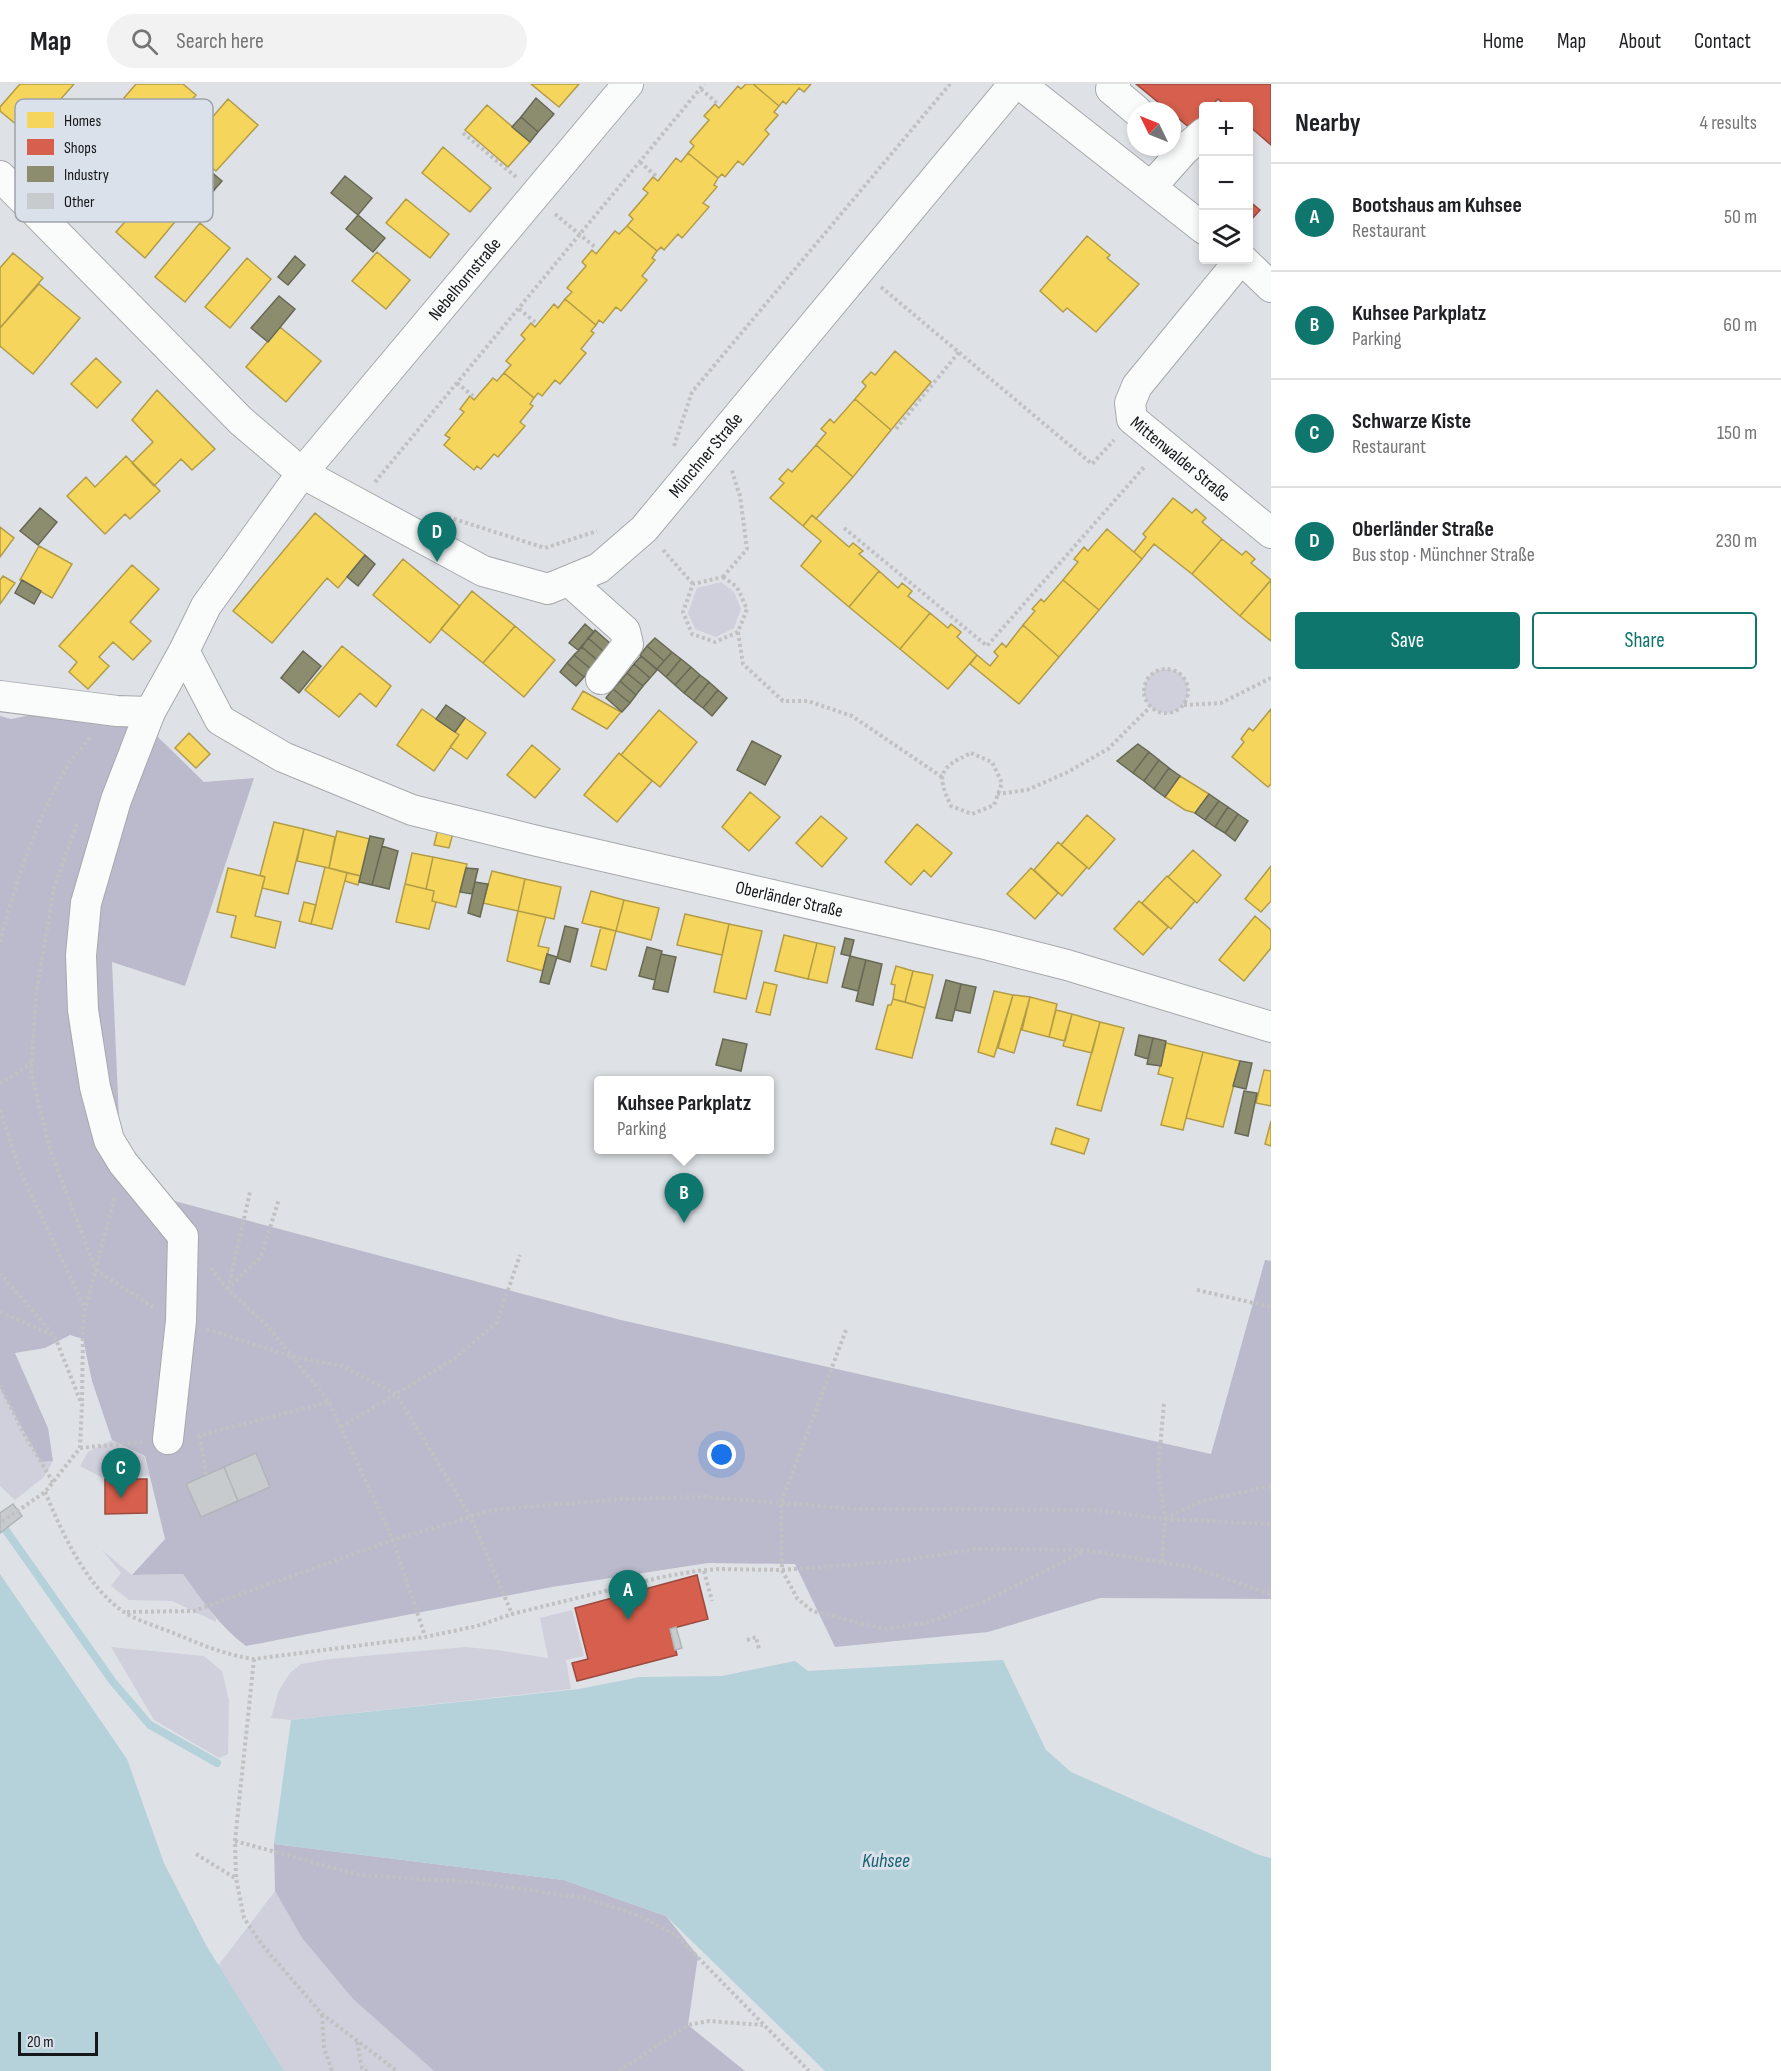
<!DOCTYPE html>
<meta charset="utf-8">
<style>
body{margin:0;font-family:"Sofia Sans Condensed",sans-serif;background:#f2f2f2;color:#202124}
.controls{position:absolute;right:18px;top:18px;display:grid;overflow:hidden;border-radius:6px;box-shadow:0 3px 9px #0003}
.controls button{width:54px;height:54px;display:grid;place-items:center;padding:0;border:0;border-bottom:2px solid #e0e0e0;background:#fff;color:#202124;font:30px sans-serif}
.compass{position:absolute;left:1127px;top:18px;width:54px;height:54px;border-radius:50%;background:#fff;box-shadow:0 3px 9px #0003;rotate:313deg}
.scale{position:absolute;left:18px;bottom:15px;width:80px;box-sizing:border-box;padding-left:6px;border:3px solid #15171a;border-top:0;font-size:16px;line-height:21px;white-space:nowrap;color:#15171a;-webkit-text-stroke:4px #dae1ea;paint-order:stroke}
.you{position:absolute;left:722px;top:1371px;width:21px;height:21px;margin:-15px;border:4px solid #fff;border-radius:50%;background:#1a73e8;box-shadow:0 0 0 9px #1a73e833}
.badge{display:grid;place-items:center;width:39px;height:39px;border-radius:50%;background:#0f766e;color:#fff;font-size:20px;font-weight:700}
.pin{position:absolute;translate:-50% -50px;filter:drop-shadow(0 2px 3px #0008)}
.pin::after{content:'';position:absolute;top:32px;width:21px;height:18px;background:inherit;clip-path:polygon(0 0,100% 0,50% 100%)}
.popup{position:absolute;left:594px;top:992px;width:180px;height:78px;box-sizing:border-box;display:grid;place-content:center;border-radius:6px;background:#fff;filter:drop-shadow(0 2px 4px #0005);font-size:20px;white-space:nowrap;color:#757577}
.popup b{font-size:22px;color:#202124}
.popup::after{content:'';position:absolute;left:50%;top:100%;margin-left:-12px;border:12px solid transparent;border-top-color:#fff}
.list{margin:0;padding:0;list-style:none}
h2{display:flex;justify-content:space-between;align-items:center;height:78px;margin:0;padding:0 24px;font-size:26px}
h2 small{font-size:20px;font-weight:400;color:#757577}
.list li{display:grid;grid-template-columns:39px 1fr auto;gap:18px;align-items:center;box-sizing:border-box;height:108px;padding:0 24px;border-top:2px solid #e0e0e0}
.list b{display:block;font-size:22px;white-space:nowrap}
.list p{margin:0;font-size:20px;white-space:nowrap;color:#757577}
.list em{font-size:20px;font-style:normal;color:#757577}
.actions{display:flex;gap:12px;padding:18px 24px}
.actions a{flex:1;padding:14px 0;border:2px solid #0f766e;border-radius:6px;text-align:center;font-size:21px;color:#0f766e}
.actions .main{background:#0f766e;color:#fff}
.icon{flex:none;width:33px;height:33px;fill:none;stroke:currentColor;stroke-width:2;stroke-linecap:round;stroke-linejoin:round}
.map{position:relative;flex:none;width:1271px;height:1987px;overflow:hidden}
header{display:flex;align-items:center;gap:36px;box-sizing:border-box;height:84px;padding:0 30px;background:#fff;border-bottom:2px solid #e0e0e0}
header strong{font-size:28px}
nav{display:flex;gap:33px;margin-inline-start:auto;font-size:21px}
.search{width:420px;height:54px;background:#f2f2f2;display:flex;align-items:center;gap:15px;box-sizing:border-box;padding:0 21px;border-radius:33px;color:#757577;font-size:22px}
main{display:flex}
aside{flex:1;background:#fff}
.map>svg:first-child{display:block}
</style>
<header>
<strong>Map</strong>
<div class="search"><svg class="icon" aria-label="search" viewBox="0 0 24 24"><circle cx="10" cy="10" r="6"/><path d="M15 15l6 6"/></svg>Search here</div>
<nav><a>Home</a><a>Map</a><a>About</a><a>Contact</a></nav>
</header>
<main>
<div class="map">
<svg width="1271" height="1987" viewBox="0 0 1271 1987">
<rect width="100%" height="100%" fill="#dee2e6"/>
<path fill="#d0d0dd" d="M721,498L734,508L741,525L734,544L716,553L695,545L688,529L697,504Z
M1144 607a22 22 0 1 1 44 0a22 22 0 1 1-44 0Z
M0,1304L41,1378L53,1377L44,1393L15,1416L0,1402Z
M112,1356L144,1372L150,1392L105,1395L80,1382L88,1368Z
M102,1466L132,1491L183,1490L216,1535V1538L172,1517L129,1516L111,1502L121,1489Z
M572,1526L584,1572L566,1576L571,1605L291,1636L271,1634L279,1606L290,1589L301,1580L330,1575L465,1563L497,1566L548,1574L540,1534Z
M111,1563L204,1572L222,1587L229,1616L228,1670L219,1674L154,1636Z
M275,1807L302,1854L353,1915L434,1987H284L218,1882Z"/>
<path fill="#babacc" d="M118,614L204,698L254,694L185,902L112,878L122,1103L621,1236L1211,1370L1265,1176L1271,1177V1515L1100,1514L988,1548L835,1563L795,1480L708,1479L552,1503L246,1562C219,1542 202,1516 183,1490L132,1491L165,1455L145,1372L112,1356L92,1297L83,1255L70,1251L45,1264L15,1269L48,1344L53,1377L41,1378L0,1304V632L11,635Z
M274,1760L564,1796L666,1832L698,1872L688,1941L745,1987H434L353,1915L302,1854L275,1807Z"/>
<path fill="#b5d1da" d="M0,1490L127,1675L164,1779L206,1861L284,1987H0Z
M1003,1576L1046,1666L1071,1688L1259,1771L1271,1774V1987H825L666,1832L564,1796L274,1760L291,1636L579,1605L640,1593L722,1592L795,1577L808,1587Z"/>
<path fill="#f6d55c" stroke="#b29c48" stroke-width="1.5" d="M20,0H74L29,51L0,27V23Z
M136,0H183L196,11L164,48L124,14Z
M531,0H579L559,23Z
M746,0H753L779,22L774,28L778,31L765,46L769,50L743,81L738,77L725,93L722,90L718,94L688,69L694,62L690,58L709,36L704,32L715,20L719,24L738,2L741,5Z
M753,0H811L804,8L799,4L786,20L783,17L779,22Z
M228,15L258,41L216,87L195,69L208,53L200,47L199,42L204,36H210Z
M487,21L530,58L508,83L465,46Z
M97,45L134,73L93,122L75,107L79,102L61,86Z
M443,63L491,104L470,128L422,89Z
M688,69L718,94L714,101L717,103L703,119L709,123L682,154L678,150L664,166L661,163L657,167L627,142L633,135L629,131L648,109L643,105L653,93L658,97L676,74L681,78Z
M160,98L188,122L145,174L116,148Z
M406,115L449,150L430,174L386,139Z
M200,139L230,164L185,218L155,193Z
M627,142L657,167L652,174L655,176L642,192L647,196L621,227L616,223L603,239L599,236L596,241L565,215L572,208L567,204L586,182L582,178L592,166L596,170L615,147L619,150Z
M1087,152L1110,171L1107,174L1139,200L1096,248L1067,224L1063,228L1040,207Z
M377,168L410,196L386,225L352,197Z
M13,169L43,194L0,244V184Z
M247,174L271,195L230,244L205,223Z
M39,200L80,234L33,290L0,262V244Z
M565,215L596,241L591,247L594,249L581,265L586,269L560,300L555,296L542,312L538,309L534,314L504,289L511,281L506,277L525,255L521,251L531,239L535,243L554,220L558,224Z
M280,243L321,277L286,318L246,283Z
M895,267L931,298L891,346L855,315L866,302L862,298L871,288L875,291Z
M96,274L121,298L97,324L71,300Z
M504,289L534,314L530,320L533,322L520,338L525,342L498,373L494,370L481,385L477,382L474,386L444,361L450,354L445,351L464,328L460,325L470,312L474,316L493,294L497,297Z
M157,306L215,365L192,386L181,375L154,402L132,379L153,358L132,336Z
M855,315L891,346L853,393L816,361L826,349L821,345L830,335L834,339Z
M816,361L853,393L816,435L812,431L803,442L770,414L784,399L779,395L788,385L792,388Z
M126,372L160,407L130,435L125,430L105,450L67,412L86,393L95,403Z
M1173,414L1192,429L1196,425L1206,434L1202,438L1222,455L1192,490L1154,460L1142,475L1134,468L1146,453L1143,450Z
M315,429L365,471L338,504L327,494L272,559L233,527Z
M812,431L849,463L853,459L863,467L859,470L879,487L849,523L801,482L821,457L803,442Z
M0,443L14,454L0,473Z
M1107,445L1142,475L1099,526L1063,496L1078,478L1074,475L1084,463L1088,467Z
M1222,455L1242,471L1246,467L1255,475L1251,479L1271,496L1240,532L1192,490Z
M39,462L72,480L52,514L20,496Z
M403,475L460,522L430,559L373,511Z
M132,481L159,505L130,538L151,557L133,576L113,558L99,573L109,582L88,605L69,588L77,578L59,562Z
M879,487L898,504L902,499L912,507L908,512L930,529L900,565L849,523Z
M3,492L15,499L0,520V496Z
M1063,496L1099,526L1059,573L1023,541L1035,527L1032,525L1041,515L1044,518Z
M1271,496V557L1240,532Z
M472,507L515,542L483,579L441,545Z
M930,529L948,544L951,540L961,548L957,553L977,571L948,605L900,565Z
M1023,541L1059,573L1019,620L970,580L977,571L990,582L998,572L994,568L1002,559L1006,563Z
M515,542L555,576L524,613L483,579Z
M342,562L391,602L376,623L360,609L339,633L305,606Z
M583,607L621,628L607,645L572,625Z
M422,625L459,651L434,687L397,661Z
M1271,625V700L1268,703L1232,673L1244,658L1241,655L1249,644L1253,647Z
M659,626L697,658L660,703L621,671Z
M465,634L486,649L467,675L450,663L459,651L455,648Z
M189,649L210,670L196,684L175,664Z
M532,661L560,685L535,714L507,691Z
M619,669L652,697L617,738L584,711Z
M1180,692L1209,710L1195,729L1185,726L1165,713Z
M750,708L780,733L749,767L722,743Z
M1087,731L1115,755L1089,785L1061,761Z
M821,732L847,754L822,783L796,759Z
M274,738L304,745L288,810L262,804L265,793L260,791Z
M917,740L952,769L931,793L924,786L911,801L885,778Z
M304,745L335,753L329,784L297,777Z
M438,745L453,749L449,764L434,761Z
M337,747L370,755L361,792L329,784Z
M1058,758L1087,783L1062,812L1034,786Z
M1193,766L1221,791L1197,819L1168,793Z
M412,769L433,773L426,805L405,800Z
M433,773L467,780L456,823L432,817L434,807L426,805Z
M1271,782V817L1261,828L1245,815Z
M325,783L347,789L332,845L311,840Z
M228,784L265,793L255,832L281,838L275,864L231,853L236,832L217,828Z
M1031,784L1058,809L1035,835L1007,810Z
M492,787L525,795L518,827L483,819Z
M347,789L361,792L358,801L345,797Z
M1167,792L1195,817L1171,845L1142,819Z
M525,795L561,803L554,835L518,827Z
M405,800L434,807L432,817L436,818L429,845L396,838Z
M591,807L624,816L616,847L582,839Z
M624,816L659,824L651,856L616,847Z
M1139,817L1168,843L1143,871L1114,845Z
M304,818L316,821L311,840L299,837Z
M518,827L546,833L538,862L549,864L543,887L507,877Z
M685,830L729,840L722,871L677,861Z
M1255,832L1271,846V864L1244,897L1219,876Z
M729,840L762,847L746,915L714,908Z
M601,843L616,847L606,886L591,882Z
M784,851L817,859L808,895L775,887Z
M817,859L835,863L827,899L808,895Z
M896,882L913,887L905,918L893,915L895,901L891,900Z
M913,887L933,891L925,924L905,918Z
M764,898L777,901L770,931L756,928Z
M994,907L1013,911L994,973L978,968Z
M1013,911L1030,913L1014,969L998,964Z
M1030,913L1057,920L1049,953L1022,946Z
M893,915L925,924L912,974L876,965L888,921H891Z
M1056,926L1072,930L1065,957L1049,953Z
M1072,930L1100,938L1092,969L1063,962Z
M1100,938L1124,944L1101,1027L1077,1021Z
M1166,959L1203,968L1183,1046L1161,1041L1173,994L1158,990Z
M1203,968L1240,977L1223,1043L1186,1034Z
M1264,986L1271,987V1022L1256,1019Z
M1271,1037V1062L1265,1060Z
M1056,1044L1089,1055L1084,1070L1051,1060Z"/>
<path fill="#d6604d" stroke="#9c4a3e" stroke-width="1.5" d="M1136,0H1271V61L1248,41V22H1226L1218,15L1211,22H1204V31L1191,45L1172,29V27H1169Z
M1248,116L1260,126L1248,139Z
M105,1395H147V1429L105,1430Z
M697,1491L708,1535L670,1545L677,1571L577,1597L572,1579L588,1575L575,1524Z"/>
<path fill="#8c8c6e" stroke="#686955" stroke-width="1.5" d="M536,14L554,30L538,48L521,33Z
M521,33L538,48L530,58L512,43Z
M209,86L222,97L215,105L202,94Z
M345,92L372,114L358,131L331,109Z
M202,94L215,105L208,114L195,103Z
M195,103L208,114L196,128L182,117Z
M358,131L385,154L373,168L346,145Z
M295,172L305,181L288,201L278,193Z
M279,212L295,225L268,258L251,244Z
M40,424L57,438L38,461L20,447Z
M365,471L375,480L358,502L347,493Z
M22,496L41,507L34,520L15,509Z
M585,540L594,548L578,566L569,559Z
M595,546L611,560L604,568L588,554Z
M588,554L604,568L597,576L582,563Z
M655,554L672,568L664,577L647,562Z
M647,562L664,577L657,585L640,571Z
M582,563L597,576L591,585L574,571Z
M303,567L321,582L299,609L281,594Z
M672,568L681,575L666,593L657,585Z
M574,571L591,585L584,593L567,579Z
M641,572L657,586L650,594L634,580Z
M681,575L691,583L675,601L666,593Z
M567,579L584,593L576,602L560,588Z
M634,580L650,594L643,602L627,589Z
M691,583L700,591L684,609L675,601Z
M627,589L643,602L636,611L620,597Z
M700,591L709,598L694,617L684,609Z
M620,597L636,611L630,619L613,605Z
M709,598L718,606L703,624L694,617Z
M613,605L630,619L622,628L606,614Z
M718,606L727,614L712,632L703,624Z
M446,621L465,634L455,648L436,635Z
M752,657L781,672L765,701L737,686Z
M1138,660L1149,668L1133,689L1117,677Z
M1149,668L1159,676L1144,697L1133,689Z
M1159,676L1169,684L1154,705L1144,697Z
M1169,684L1180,692L1165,713L1154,705Z
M1209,710L1219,717L1205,736L1195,729Z
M1219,717L1228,723L1215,743L1205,736Z
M1228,723L1238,730L1225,749L1215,743Z
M1238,730L1248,737L1235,757L1225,749Z
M370,752L384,755L372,801L359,798Z
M382,762L398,767L389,805L372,801Z
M466,784L478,785L472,810L460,808Z
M475,798L488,800L480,833L468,829Z
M565,842L578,845L570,878L557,874Z
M845,854L854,856L850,872L841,870Z
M647,863L662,867L655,896L639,892Z
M547,870L557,873L549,900L540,898Z
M661,870L676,873L668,908L653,905Z
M850,872L866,876L858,907L842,903Z
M866,876L882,880L873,921L856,917Z
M946,896L961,900L952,937L936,934Z
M961,900L976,903L970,929L955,926Z
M1139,951L1153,954L1148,975L1135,971Z
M1153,954L1166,957L1161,982L1147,980Z
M723,955L747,960L741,987L716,981Z
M1240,977L1252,979L1246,1005L1233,1002Z
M1244,1007L1257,1009L1248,1052L1235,1049Z"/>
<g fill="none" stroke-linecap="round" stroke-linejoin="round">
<path stroke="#b5d1da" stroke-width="8" d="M5,1445L113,1598L150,1641L217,1679"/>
</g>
<path fill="#c8cbce" stroke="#b1b5b8" stroke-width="1.5" d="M256,1369L270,1403L238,1417L224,1383Z
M224,1383L238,1417L201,1433L186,1400Z
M13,1420L22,1432L0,1449V1429Z
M676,1543L682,1564L675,1566L670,1545Z"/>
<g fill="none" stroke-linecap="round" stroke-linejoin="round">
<defs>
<g id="minor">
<path d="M1020,0L1204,145"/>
<path d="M1115,0L1111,5L1137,27"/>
<path id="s1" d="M0,92L241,337L302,389L483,487L548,505L599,484L644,445L1014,0"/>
<path d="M1151,103L1184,66L1204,49"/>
<path id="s2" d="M1240,176L1137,302L1130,319L1132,335L1271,449"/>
<path d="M1243,176L1271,203"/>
<path d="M569,497L625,547L628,560L601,595"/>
<path id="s3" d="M184,567L220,636L283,673L412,726L533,756L989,861L1067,881L1271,943"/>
<path d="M0,612L117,627L150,628"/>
<path id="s4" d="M168,1355L181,1237L183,1152L123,1079L109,1056L95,1003L83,926L81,871L86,819L116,716L150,628L184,567L206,522L302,389L628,0"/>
</g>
</defs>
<use href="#minor" stroke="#a6a9ac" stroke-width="32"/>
<path stroke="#c1c1c3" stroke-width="4" stroke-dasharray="3 3" stroke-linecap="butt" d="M701,5L718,20
M463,49L516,93
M640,78L656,92
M555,130L596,164
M881,203L1092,380L1114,356
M519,225L535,238
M457,299L473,312
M896,345L959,268
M674,362L692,308L950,0
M375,398L704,0
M448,433L545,464L597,447
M844,444L987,562L1145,382
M663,466L693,500
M723,493L737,503L747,525L738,548L715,558L692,550L683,528L693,500Z
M723,493L747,465L740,412L731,384
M738,548L743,580L783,617H808L852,632L942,693
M1144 607a22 22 0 1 1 44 0a22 22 0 1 1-44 0Z
M1184,621L1221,619L1271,594
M971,669L992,678L1002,699L994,721L972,730L951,722C936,690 939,684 971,669Z
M997,710L1027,706L1068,688L1108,665L1150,623
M77,740L54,804L36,911L31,989L50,1066L96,1186L153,1223
M0,858C16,797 36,736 68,681C75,671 84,661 91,652
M0,1000L32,979
M0,1026L20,1087L85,1224
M211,1184L227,1205L265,1239L329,1318L393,1456L425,1552
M0,1189L55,1253L82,1321L80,1364L45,1408L0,1439
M227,1205L261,1173L279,1115
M228,1205L250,1108
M1197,1206L1271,1223
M0,1228L52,1251
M207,1245L293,1273L342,1282L396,1310L471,1433L512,1530
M846,1246L781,1419L782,1486L797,1514L812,1527L884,1545L929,1538L985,1517L1084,1467
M0,1301L23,1348L53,1398
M82,1317L83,1247L85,1225L115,1113
M341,1343L454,1275L497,1238L520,1171
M197,1352L329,1318
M200,1352L206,1391
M80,1364L142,1358
M45,1408C62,1448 85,1500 121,1526C137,1537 159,1543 176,1550C202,1561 226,1571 254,1575L425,1553L477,1542L512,1530L662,1493L696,1487L718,1485L782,1486L899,1477L976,1465L1086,1466L1191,1483L1271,1510
M1165,1434L1203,1417L1271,1402
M1162,1478L1165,1435L1158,1385L1164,1320
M704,1487L712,1517
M127,1528L194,1527L393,1456L493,1426L622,1415L704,1413L858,1425L1094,1426L1165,1435L1271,1440
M747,1556L756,1553L759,1565
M254,1575L235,1757L236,1794L244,1834L263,1862L322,1930L397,1987
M235,1757L360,1791L472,1798L585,1814L640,1832L676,1851L809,1987
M196,1770L235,1794
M322,1931L324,1964L332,1987
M357,1958L362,1984L367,1987
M619,1987L688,1941L709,1937L763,1941"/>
<use href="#minor" stroke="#fafbfb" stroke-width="30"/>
</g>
<g text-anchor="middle" stroke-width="6" stroke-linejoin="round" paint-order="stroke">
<g font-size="18" fill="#15171a" stroke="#dae1ea">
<text dy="6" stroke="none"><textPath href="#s4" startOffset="1304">Nebelhornstraße</textPath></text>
<text dy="6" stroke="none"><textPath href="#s1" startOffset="908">Münchner Straße</textPath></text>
<text dy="6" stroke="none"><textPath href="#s2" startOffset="260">Mittenwalder Straße</textPath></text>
<text dy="6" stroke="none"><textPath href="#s3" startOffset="678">Oberländer Straße</textPath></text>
</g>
<g font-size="20" font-style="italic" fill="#156171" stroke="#dae1ea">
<text x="886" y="1783">Kuhsee</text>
</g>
</g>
<rect x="15" y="15" width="198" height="123" rx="9" fill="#dae1ea" stroke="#9fa4ac" stroke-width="1.5"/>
<rect x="27" y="28" width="27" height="16" fill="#f6d55c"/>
<rect x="27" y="55" width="27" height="16" fill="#d6604d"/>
<rect x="27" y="82" width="27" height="16" fill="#8c8c6e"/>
<rect x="27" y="109" width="27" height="16" fill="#c8cbce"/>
<g font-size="16" fill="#15171a">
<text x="64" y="42">Homes</text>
<text x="64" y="69">Shops</text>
<text x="64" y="96">Industry</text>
<text x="64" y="123">Other</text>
</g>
</svg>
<div class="controls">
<button>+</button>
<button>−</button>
<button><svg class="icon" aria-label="layers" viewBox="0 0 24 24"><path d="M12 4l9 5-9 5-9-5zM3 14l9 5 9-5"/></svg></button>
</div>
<svg class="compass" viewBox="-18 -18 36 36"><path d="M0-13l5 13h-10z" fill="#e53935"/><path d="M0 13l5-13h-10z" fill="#757577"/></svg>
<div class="scale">20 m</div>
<div class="you"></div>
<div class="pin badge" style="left:628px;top:1536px">A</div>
<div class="pin badge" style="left:684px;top:1139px">B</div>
<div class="popup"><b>Kuhsee Parkplatz</b>Parking</div>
<div class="pin badge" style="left:121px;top:1414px">C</div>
<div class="pin badge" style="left:437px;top:478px">D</div>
</div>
<aside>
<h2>Nearby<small>4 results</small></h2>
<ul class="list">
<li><span class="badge">A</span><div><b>Bootshaus am Kuhsee</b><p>Restaurant</p></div><em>50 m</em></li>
<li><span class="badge">B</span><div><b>Kuhsee Parkplatz</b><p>Parking</p></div><em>60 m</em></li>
<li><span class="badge">C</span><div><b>Schwarze Kiste</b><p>Restaurant</p></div><em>150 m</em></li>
<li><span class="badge">D</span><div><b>Oberländer Straße</b><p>Bus stop · Münchner Straße</p></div><em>230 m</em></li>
</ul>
<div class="actions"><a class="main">Save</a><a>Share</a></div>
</aside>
</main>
